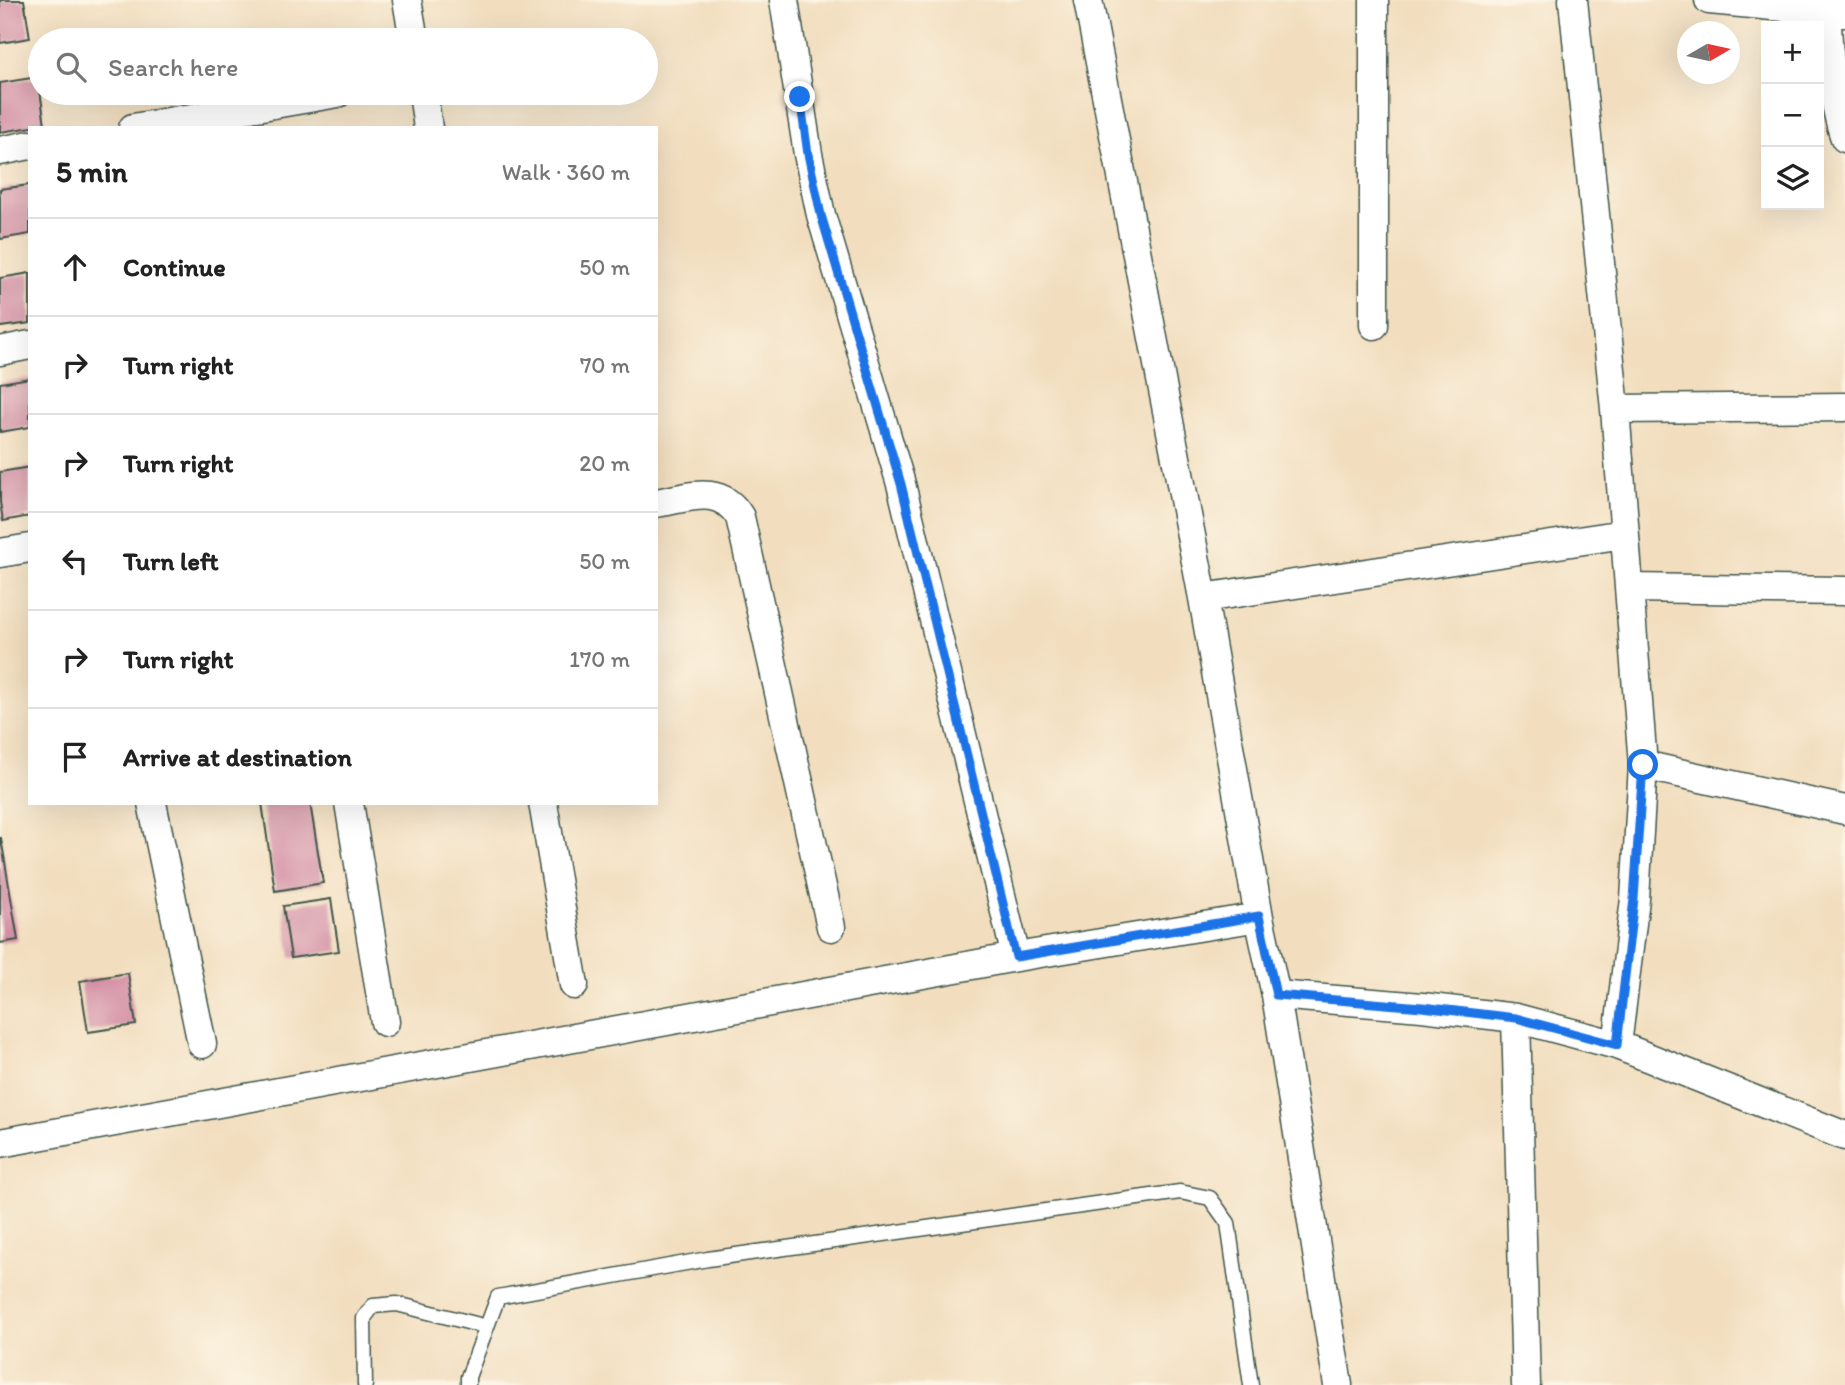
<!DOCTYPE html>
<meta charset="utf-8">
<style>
body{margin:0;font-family:Itim,sans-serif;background:#f6f6f6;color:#222}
.controls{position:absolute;right:21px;top:21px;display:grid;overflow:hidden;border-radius:0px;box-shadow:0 7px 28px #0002}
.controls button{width:63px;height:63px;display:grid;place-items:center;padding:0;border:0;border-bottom:2px solid #e0e0e0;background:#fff;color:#222;font:35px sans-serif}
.compass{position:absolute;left:1677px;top:21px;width:63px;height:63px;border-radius:50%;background:#fff;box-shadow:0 7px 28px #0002;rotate:81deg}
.stop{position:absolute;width:21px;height:21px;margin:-16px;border:5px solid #1a73e8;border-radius:50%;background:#fff}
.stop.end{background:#1a73e8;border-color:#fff;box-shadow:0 2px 7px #0008}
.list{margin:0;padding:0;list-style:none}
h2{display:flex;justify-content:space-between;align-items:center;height:91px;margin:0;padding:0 28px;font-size:30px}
h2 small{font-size:23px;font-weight:400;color:#767676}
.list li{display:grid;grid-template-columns:46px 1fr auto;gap:21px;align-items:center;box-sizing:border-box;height:98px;padding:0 28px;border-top:2px solid #e0e0e0}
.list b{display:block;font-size:26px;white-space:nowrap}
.list em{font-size:23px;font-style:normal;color:#767676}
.icon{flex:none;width:38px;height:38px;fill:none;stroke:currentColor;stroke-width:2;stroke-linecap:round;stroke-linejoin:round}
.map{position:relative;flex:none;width:1845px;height:1385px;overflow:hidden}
.search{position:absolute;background:#fff;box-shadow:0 7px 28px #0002;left:28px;top:28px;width:630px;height:77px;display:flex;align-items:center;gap:18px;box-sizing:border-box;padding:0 24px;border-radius:38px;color:#767676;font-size:26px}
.panel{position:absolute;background:#fff;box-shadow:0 7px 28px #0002;left:28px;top:126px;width:630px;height:679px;border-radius:0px}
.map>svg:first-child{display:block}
</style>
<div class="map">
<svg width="1845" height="1385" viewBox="0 0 1845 1385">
<rect width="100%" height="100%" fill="#fcf5e5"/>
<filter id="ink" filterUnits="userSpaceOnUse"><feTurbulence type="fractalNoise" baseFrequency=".0143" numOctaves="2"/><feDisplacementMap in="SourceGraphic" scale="14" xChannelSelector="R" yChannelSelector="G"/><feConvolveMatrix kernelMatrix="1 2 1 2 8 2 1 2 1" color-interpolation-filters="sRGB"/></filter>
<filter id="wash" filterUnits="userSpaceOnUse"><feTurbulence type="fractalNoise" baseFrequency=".00686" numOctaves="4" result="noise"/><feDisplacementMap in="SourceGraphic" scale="28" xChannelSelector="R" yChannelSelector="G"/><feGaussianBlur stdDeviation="1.57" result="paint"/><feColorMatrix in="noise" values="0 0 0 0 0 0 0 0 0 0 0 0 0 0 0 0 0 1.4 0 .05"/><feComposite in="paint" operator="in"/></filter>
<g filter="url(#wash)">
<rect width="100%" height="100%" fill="#f2debf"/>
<g id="blocks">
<path fill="#d38ea4" d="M0,0H24L30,38L0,43Z
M38,77L45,125L0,132V83Z
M30,185V234L0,239V189Z
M30,273V323L0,327V278Z
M30,378V427L0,432V383Z
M30,467V516L3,521L0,502V472Z
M262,803H310L323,883L275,891Z
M0,838H1L18,940L0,943Z
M331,899L339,951L291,958L283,906Z
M128,973L136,1025L88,1032L80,981Z"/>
</g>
</g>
<g filter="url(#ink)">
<use href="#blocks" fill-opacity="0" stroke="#3f5549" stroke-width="2"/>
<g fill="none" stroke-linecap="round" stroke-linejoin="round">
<defs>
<path id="service" d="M365,1385L364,1318L373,1306L397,1304L487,1327
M468,1385V1377L498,1297L708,1259L1180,1192L1210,1198L1228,1223L1251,1385"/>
<path id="minor" d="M407,0L414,40
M784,0L808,154L821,215L901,484L1016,957
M1088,0L1203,598L1259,917L1276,995L1338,1385
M1573,0L1615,409L1643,765L1635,899L1617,1045
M1709,0L1845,13
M1828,0C1824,30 1834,109 1845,138
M423,93L428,128
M133,128L338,93
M0,151L30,145
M1374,325V0
M0,351L30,345
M1615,409L1845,407
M656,503C688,498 720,483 740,517L831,927
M0,553L30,548
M1629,588L1845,591
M1203,598L1624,534
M1643,765L1845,810
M152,803L202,1044
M349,803L385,1022
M543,803L574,985
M1276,995L1422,1007L1516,1018L1617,1045L1845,1136
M1516,1018L1526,1385
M0,1143L1016,957L1259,917"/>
</defs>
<use href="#service" stroke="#3f5549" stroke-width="17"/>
<use href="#minor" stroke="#3f5549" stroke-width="31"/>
<use href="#service" stroke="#fff" stroke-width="14"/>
<use href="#minor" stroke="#fff" stroke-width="28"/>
</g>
</g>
<g fill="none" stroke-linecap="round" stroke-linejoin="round" filter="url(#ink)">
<path stroke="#1a73e8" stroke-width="9" d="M800,97L808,154L821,215L901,484L1016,957L1259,916L1276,995L1422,1007L1516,1018L1617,1045L1634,899L1643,765"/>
</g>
</svg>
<div class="controls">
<button>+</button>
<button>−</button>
<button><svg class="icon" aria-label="layers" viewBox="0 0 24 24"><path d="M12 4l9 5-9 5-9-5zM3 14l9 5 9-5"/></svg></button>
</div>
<svg class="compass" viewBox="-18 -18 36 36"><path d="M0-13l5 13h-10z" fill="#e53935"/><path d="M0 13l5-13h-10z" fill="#767676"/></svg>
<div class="stop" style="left:1643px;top:765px"></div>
<div class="stop end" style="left:800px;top:97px"></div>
<div class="search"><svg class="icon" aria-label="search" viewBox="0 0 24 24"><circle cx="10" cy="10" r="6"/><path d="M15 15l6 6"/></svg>Search here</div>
<section class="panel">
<h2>5 min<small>Walk · 360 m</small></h2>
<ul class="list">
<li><svg class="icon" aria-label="ahead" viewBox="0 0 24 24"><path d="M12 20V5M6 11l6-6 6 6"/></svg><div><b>Continue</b></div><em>50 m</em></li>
<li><svg class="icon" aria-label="right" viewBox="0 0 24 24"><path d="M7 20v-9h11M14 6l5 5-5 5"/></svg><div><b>Turn right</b></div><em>70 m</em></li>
<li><svg class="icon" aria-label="right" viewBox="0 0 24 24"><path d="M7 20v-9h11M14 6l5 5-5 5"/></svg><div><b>Turn right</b></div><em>20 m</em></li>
<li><svg class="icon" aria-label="left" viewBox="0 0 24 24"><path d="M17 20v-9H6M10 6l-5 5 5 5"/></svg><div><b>Turn left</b></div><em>50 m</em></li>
<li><svg class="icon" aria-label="right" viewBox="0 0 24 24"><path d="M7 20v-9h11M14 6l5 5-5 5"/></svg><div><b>Turn right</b></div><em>170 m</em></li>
<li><svg class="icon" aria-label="arrive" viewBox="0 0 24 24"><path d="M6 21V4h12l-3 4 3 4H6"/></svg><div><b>Arrive at destination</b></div></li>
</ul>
</section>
</div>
